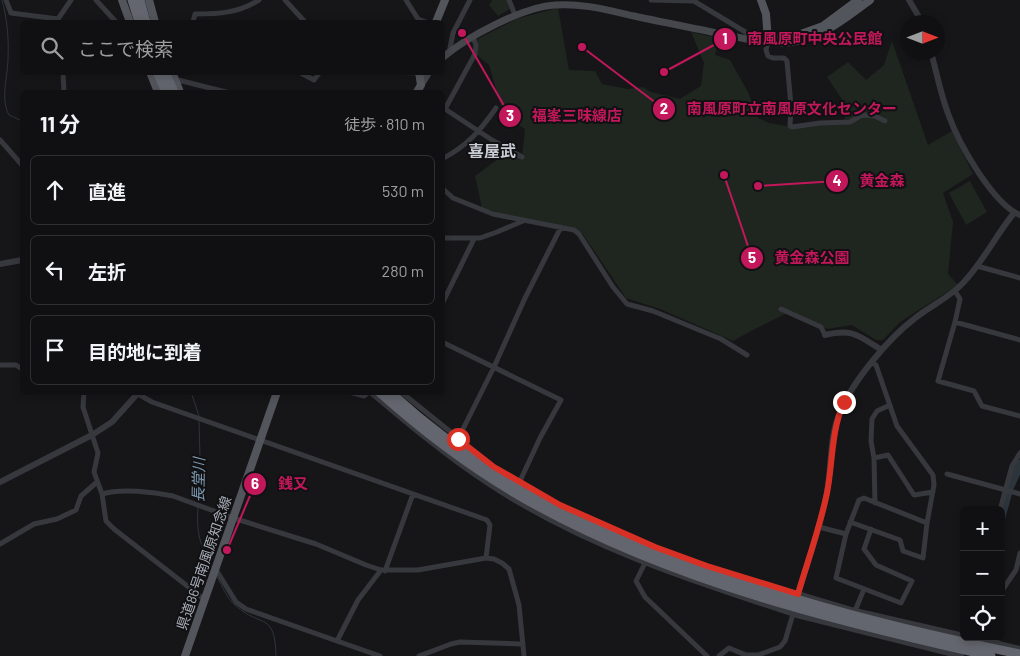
<!DOCTYPE html>
<html lang="ja">
<meta charset="utf-8">
<style>
body{margin:0;font-family:Barlow,"Noto Sans JP",sans-serif;background:#19191b;color:#f1f3f6}
.controls{position:absolute;right:15px;bottom:15px;display:grid;overflow:hidden;border-radius:8px;box-shadow:0 2px 8px #0003}
.controls button{width:45px;height:45px;display:grid;place-items:center;padding:0;border:0;border-bottom:1px solid #303032;background:#101012;color:#f1f3f6;font:25px sans-serif}
.compass{position:absolute;left:900px;top:15px;width:45px;height:45px;border-radius:50%;background:#101012;box-shadow:0 2px 8px #0003;rotate:90deg}
.stop{position:absolute;width:15px;height:15px;margin:-11px;border:4px solid #d93025;border-radius:50%;background:#fff}
.stop.end{background:#d93025;border-color:#fff;box-shadow:0 1px 5px #0008}
.list{margin:0;padding:0;list-style:none}
h2{display:flex;justify-content:space-between;align-items:center;height:65px;margin:0;padding:0 20px;font-size:21px}
h2 small{font-size:16px;font-weight:400;color:#9c9d9f}
.list li{display:grid;grid-template-columns:32px 1fr auto;gap:15px;align-items:center;box-sizing:border-box;height:70px;margin:0 10px 10px;padding:0 10px;border:1px solid #303032;border-radius:8px}
.list b{display:block;font-size:19px;white-space:nowrap}
.list em{font-size:16px;font-style:normal;color:#9c9d9f}
.icon{flex:none;width:28px;height:28px;fill:none;stroke:currentColor;stroke-width:2;stroke-linecap:round;stroke-linejoin:round}
.map{position:relative;flex:none;width:1020px;height:656px;overflow:hidden}
.search{position:absolute;background:#101012;box-shadow:0 2px 8px #0003;left:20px;top:20px;width:425px;height:55px;display:flex;align-items:center;gap:12px;box-sizing:border-box;padding:0 18px;border-radius:8px;color:#9c9d9f;font-size:19px}
.panel{position:absolute;background:#101012;box-shadow:0 2px 8px #0003;left:20px;top:90px;width:425px;height:305px;border-radius:8px}
.map>svg:first-child{display:block}
</style>
<div class="map">
<svg width="1020" height="656" viewBox="0 0 1020 656">
<rect width="100%" height="100%" fill="#161618"/>
<path fill="#1e261f" d="M492,0H508L510,9L498,16L489,5Z
M558,8L569,70L595,71L602,84L628,89L643,87L651,92L680,99L701,86L704,63L691,32L719,38L715,55L730,60L748,92L758,118L769,123L798,128L845,121L843,101L827,77L848,62L866,80L884,65L892,41L928,145L952,131L973,174L943,193L953,222L948,274L958,285L900,322L883,340H876L852,325L827,329L791,311L753,330L733,341L660,309L626,298L582,233L572,227L508,215L482,208L475,176L506,153L522,157L525,129L504,116L489,65L477,55L478,39L516,19Z
M970,181L987,212L966,225L949,193Z"/>
<g fill="none" stroke-linecap="round" stroke-linejoin="round">
<path stroke="#2c353c" stroke-width="1" d="M2,0C7,18 9,39 8,58C8,76 0,99 9,115L22,121
M191,392L199,416
M198,504V479L200,458L199,420
M198,508C196,533 200,544 211,566
M217,577C223,587 227,599 236,606C261,628 275,611 276,656"/>
<path stroke="#2c353c" stroke-width="9" d="M1001,517L1009,488L1020,464"/>
<path stroke="#37383d" stroke-width="5" d="M6,0L11,13L58,19L71,0
M96,0L116,22
M285,0L305,22
M406,0L418,19L426,22
M509,0L515,15
M651,0L694,1L747,33L746,39
M193,22L195,14C219,14 238,13 259,0
M768,41L766,50L768,56L773,58H784L787,61L791,106L790,126L792,127L820,123L850,122L860,116L865,115L875,116L885,121
M449,53L453,33L470,0
M63,72L64,92
M299,72L314,80L320,72
M380,72L419,73
M174,79L226,92
M442,107L492,140L522,157
M445,109L475,54L476,45L473,37
M0,140L22,165
M442,159C467,146 480,131 496,108
M442,188L453,198L493,214L574,230L579,234L613,287L627,304L653,311L721,339L747,355
M442,238H480L497,232L523,221
M977,266L1020,278
M955,291L960,299L955,322L938,381L974,391L982,406L1020,416
M442,304L474,239
M781,309L821,327L825,335
M955,322L1020,340
M442,342L561,400L540,438L520,481
M0,365H16L22,369
M84,392L83,407L98,453L94,472L102,494L106,521L114,529L204,599
M349,392L364,396L369,392
M370,392C408,424 446,456 487,483C581,545 687,580 793,614L785,641L780,647L758,655H746L729,648L719,656
M401,392L494,467L560,505L655,547L707,566L798,594
M138,394L152,402L487,520L490,525L486,558
M458,439L494,367L525,298L561,227
M874,458L888,455L914,495L933,492
M947,474L1020,494
M102,494C121,488 154,492 173,496L233,518L316,544L366,565L381,570H418L486,558L494,559L502,563L509,569L519,605L524,656
M875,503L874,458L871,441L872,419L877,411L890,405
M1000,510L1012,466L1020,453
M850,522L900,540L903,551L923,558L927,523L934,485L933,475L897,426L876,365L872,363
M819,527L846,534L859,500L864,498L927,523
M846,534L836,578L901,603L912,581L876,565L864,549L871,529
M0,544L34,524L57,519L76,510L81,496L97,482
M645,563L636,581L645,597L707,656
M215,568L236,602L246,609L380,656
M385,571L413,494
M1001,592L1016,570L1020,553
M855,611L864,589
M337,641L358,600L381,570
M419,656L451,644L460,642L522,644"/>
<path stroke="#37383d" stroke-width="6" d="M909,0L922,22
M931,52C937,74 941,96 949,116C959,144 993,204 1020,215
M0,264L22,260
M825,335C854,328 858,336 882,350
M0,482L92,435L112,422L139,392
M793,614L961,656
M964,636L855,611L798,594C808,560 821,526 827,492C832,465 829,435 841,410C853,381 889,338 914,319C930,306 949,298 963,283C983,262 996,235 1014,213
M969,637L1020,649"/>
<path stroke="#45474d" stroke-width="7" d="M442,58C467,37 522,7 555,5C582,3 607,10 634,16C671,24 708,31 746,39L768,41
M421,85L429,72"/>
<path stroke="#53555c" stroke-width="8" d="M122,0L130,22
M149,0L155,22
M761,0L766,14L768,41
M436,22L445,0
M771,40L798,35L823,26L858,0
M768,41C807,50 841,22 870,0
M150,72L158,92
M172,72L180,92
M417,92L421,85L419,72
M185,656L277,392"/>
<path stroke="#63666e" stroke-width="9" d="M132,0L139,22
M140,0L146,22
M157,72L166,92
M165,72L174,92
M379,392C427,435 479,474 536,505C677,582 835,621 991,656
M390,392C456,452 534,501 615,536C656,553 698,567 739,581C831,612 925,635 1020,654"/>
</g>
<g fill="none" stroke-linecap="round" stroke-linejoin="round">
<path stroke="#d93025" stroke-width="6" d="M458,439L494,467L560,505L655,547L707,566L798,594C808,560 820,527 827,493C833,462 831,431 844,402"/>
</g>
<g text-anchor="middle" stroke-width="4" stroke-linejoin="round" paint-order="stroke">
<g font-size="14" fill="#a8adb8" stroke="#111113">
<text transform="translate(204 563) rotate(-71)" y="5">県道86号南風原知念線</text>
</g>
<g font-size="15" font-style="italic" fill="#7f9bb3" stroke="#111113">
<text transform="translate(199 480) rotate(-89)" y="5">長堂川</text>
</g>
<g font-size="16" font-weight="bold" fill="#c9ccd4" stroke="#111113">
<text x="492" y="157">喜屋武</text>
</g>
</g>
<path fill="none" stroke="#c2185b" stroke-width="2" d="M664 72L725 39M582 47L664 109M462 33L510 116M758 186L837 181M724 175L752 258M227 550L255 484"/>
<g fill="#c2185b" stroke="#111113" stroke-width="2">
<circle cx="664" cy="72" r="5"/>
<circle cx="582" cy="47" r="5"/>
<circle cx="462" cy="33" r="5"/>
<circle cx="758" cy="186" r="5"/>
<circle cx="724" cy="175" r="5"/>
<circle cx="227" cy="550" r="5"/>
<circle cx="725" cy="39" r="12"/>
<circle cx="664" cy="109" r="12"/>
<circle cx="510" cy="116" r="12"/>
<circle cx="837" cy="181" r="12"/>
<circle cx="752" cy="258" r="12"/>
<circle cx="255" cy="484" r="12"/>
</g>
<g font-size="15" text-anchor="middle" font-weight="bold" fill="#fff">
<text x="725" y="44">1</text>
<text x="664" y="114">2</text>
<text x="510" y="121">3</text>
<text x="837" y="186">4</text>
<text x="752" y="263">5</text>
<text x="255" y="489">6</text>
</g>
<g font-size="15" text-anchor="middle" font-weight="bold" fill="#c2185b" stroke="#111113" stroke-width="4" stroke-linejoin="round" paint-order="stroke">
<text x="815" y="44">南風原町中央公民館</text>
<text x="792" y="114">南風原町立南風原文化センター</text>
<text x="577" y="121">福峯三味線店</text>
<text x="882" y="186">黄金森</text>
<text x="812" y="263">黄金森公園</text>
<text x="293" y="489">銭又</text>
</g>
</svg>
<div class="controls">
<button>+</button>
<button>−</button>
<button><svg class="icon" aria-label="locate" viewBox="0 0 24 24"><circle cx="12" cy="12" r="6"/><path d="M12 2v4M12 18v4M2 12h4M18 12h4"/></svg></button>
</div>
<svg class="compass" viewBox="-18 -18 36 36"><path d="M0-13l5 13h-10z" fill="#e53935"/><path d="M0 13l5-13h-10z" fill="#9c9d9f"/></svg>
<div class="stop" style="left:458px;top:439px"></div>
<div class="stop end" style="left:844px;top:402px"></div>
<div class="search"><svg class="icon" aria-label="search" viewBox="0 0 24 24"><circle cx="10" cy="10" r="6"/><path d="M15 15l6 6"/></svg>ここで検索</div>
<section class="panel">
<h2>11 分<small>徒歩 · 810 m</small></h2>
<ul class="list">
<li><svg class="icon" aria-label="ahead" viewBox="0 0 24 24"><path d="M12 20V5M6 11l6-6 6 6"/></svg><div><b>直進</b></div><em>530 m</em></li>
<li><svg class="icon" aria-label="left" viewBox="0 0 24 24"><path d="M17 20v-9H6M10 6l-5 5 5 5"/></svg><div><b>左折</b></div><em>280 m</em></li>
<li><svg class="icon" aria-label="arrive" viewBox="0 0 24 24"><path d="M6 21V4h12l-3 4 3 4H6"/></svg><div><b>目的地に到着</b></div></li>
</ul>
</section>
</div>
